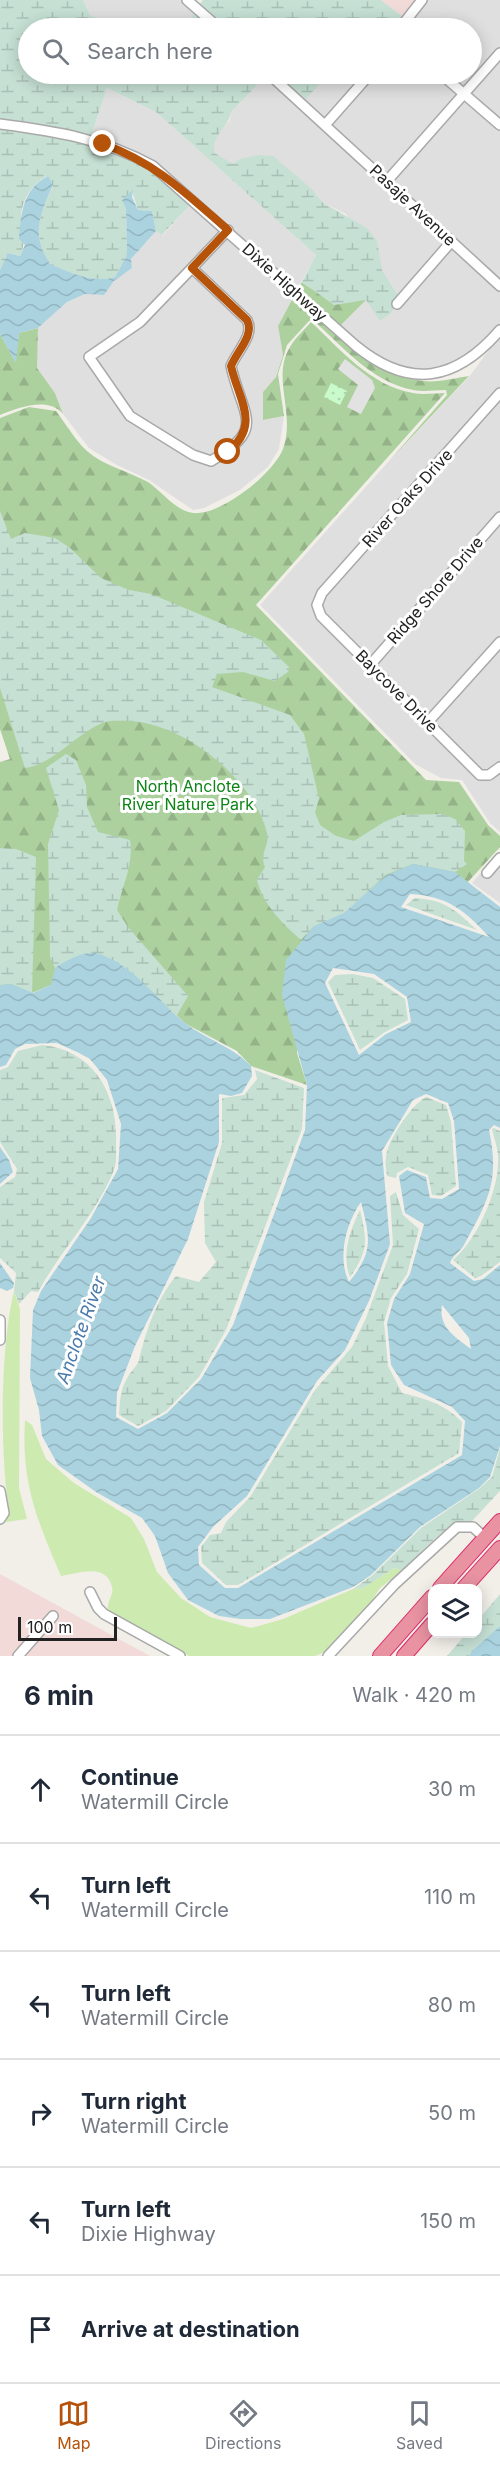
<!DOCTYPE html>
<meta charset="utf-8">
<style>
body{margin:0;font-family:Inter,sans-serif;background:#f2f2f3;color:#1f2937}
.controls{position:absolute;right:18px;bottom:18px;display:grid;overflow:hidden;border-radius:12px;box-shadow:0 3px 15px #0003}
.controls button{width:54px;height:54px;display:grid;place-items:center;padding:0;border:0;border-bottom:2px solid #e0e1e3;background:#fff;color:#1f2937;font:30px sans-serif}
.scale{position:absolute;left:18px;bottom:15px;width:99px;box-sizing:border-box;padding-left:6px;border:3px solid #222;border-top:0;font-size:16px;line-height:21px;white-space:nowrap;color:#222;-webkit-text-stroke:4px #fff;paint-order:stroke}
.stop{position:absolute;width:18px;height:18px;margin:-14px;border:4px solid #b45309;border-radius:50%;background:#fff}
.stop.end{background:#b45309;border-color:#fff;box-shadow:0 2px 6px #0008}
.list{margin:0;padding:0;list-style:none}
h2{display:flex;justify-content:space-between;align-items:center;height:78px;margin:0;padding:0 24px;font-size:26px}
h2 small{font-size:20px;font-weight:400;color:#747a83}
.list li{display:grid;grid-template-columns:39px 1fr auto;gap:18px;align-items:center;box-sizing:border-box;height:108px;padding:0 24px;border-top:2px solid #e0e1e3}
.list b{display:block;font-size:22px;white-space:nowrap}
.list p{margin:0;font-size:20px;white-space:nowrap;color:#747a83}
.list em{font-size:20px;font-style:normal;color:#747a83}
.icon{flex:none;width:33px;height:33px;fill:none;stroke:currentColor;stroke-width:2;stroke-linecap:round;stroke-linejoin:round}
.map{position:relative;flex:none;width:500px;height:1656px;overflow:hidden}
.search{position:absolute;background:#fff;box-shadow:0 3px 15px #0003;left:18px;right:18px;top:18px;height:66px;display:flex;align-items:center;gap:15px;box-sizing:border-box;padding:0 21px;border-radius:33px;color:#747a83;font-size:22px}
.sheet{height:726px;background:#fff}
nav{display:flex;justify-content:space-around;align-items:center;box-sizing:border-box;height:84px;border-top:2px solid #e0e1e3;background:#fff;font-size:16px;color:#747a83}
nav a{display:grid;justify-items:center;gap:3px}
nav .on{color:#b45309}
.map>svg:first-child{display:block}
</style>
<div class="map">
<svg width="500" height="1656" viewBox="0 0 500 1656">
<defs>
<pattern id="forest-firs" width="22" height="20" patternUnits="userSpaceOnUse" patternTransform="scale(1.5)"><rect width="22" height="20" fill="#add19e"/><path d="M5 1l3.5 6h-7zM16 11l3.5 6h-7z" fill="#95b388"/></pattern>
<pattern id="wetland-marsh" width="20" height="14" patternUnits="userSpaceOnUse" patternTransform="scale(1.5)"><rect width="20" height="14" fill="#c6e0d4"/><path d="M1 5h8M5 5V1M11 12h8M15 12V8" fill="none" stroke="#aac0b6"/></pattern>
<pattern id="park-dots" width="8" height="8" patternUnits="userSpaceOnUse" patternTransform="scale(1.5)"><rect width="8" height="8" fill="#c8facc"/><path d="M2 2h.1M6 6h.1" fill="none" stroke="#acd6af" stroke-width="1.8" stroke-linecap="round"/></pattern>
<pattern id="water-waves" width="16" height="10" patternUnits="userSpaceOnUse" patternTransform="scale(1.5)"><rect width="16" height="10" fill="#aad3df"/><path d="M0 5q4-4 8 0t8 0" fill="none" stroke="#92b5bf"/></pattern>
</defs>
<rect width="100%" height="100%" fill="#f2efe9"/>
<path fill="#e0dfdf" d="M83,0H182L195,12L182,28H127L90,15Z
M427,0H500V48L463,88L447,74H472V28H403Z
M500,58V120L468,92Z
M275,74L306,98L328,74H366L325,120Z
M375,74H435L458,93L387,175L330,124Z
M266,76L446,242L399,297L346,214L322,202L312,189L293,174L233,165L215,153L213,147L217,135L230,120L231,112Z
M107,88L156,112L316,255L298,288L155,163L134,151L91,136Z
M463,98L500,130V281L392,180Z
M192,203L222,231L138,319L87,354L128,419L213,464L244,443L250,430L249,413L235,366L253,336L254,327L249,317L197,268L227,235L294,296L278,326L283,355L276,377L263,392V420L284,416L279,449L268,467L240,490L204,508L193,510L149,480L115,464L89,448L63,414L55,393L37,368L36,357L38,328L67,302L85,294L104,295L114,281L132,268L131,259L156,231L163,235Z
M451,247L500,292V325L475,351L443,369L414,370L390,365L340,326L366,300L398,308Z
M191,273L244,322L246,333L233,352L228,367L233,393L243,416V428L239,438L211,457L195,452L132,413L94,357Z
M500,335V388L320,591L313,608L476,779L480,780L500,772V832L490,823L462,780L441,778L415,764L260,605L389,461L469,377Z
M500,398V512L371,659L324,614L321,605L325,595Z
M500,522V637L428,717L376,664Z
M500,647V762L488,772H482L433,722Z
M500,851L482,873L487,878L500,863V903L472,883Z"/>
<path fill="#f2dad9" d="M381,0H416L402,16Z
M0,1574L150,1656H22L58,1616L53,1611L13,1656H0Z"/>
<path fill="#cdebb0" d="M14,1291L20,1309L19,1488L27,1519L0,1523L7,1518L9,1512C0,1453 0,1348 14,1291Z
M25,1420L32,1425L46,1459L74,1483L131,1518L144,1539L157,1572L181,1598L210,1617L251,1628L283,1619L353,1589L363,1588L394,1568L403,1570L380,1588L364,1613L327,1651L315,1656H189L108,1611C106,1602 114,1595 112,1587C106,1562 77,1574 61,1576C37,1520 21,1483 25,1420Z"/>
<path fill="url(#forest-firs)" d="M302,282C317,295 346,301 366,300L340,326L298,288Z
M294,296C333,330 370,375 423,381C437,383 455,378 469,376L389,461L447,395L446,390C435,390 423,392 413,390C372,382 343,347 313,320L309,321L287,345L278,374L284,416L263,420V392L276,377L283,355L278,326Z
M311,322C341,350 371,386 413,393C423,395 435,393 445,393L256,605L426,780L459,782L488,825L500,836V847L467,883L454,872L385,876L344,913L314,926L297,1053L307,1085L251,1066L237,1051L186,1024L125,967L51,985L32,993L0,985V762L10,759L0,729V418L29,407L56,411C66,424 75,440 87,451C104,466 128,471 148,482C161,491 176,511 193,513C221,516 273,474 283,449C296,413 271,378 290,347C295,338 304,330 311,322Z
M38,328L37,368L55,393L63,414C48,396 18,408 0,415V334L15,361L19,333Z"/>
<path fill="url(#wetland-marsh)" d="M0,0H83L90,15L127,28H28V74H263L266,76L231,112C229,128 210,135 215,153L233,164L240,159L258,155L273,156L312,189L322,202L367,228L377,241L382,270L399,297L393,304L395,306L391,313L380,321L366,300L334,305L302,282L316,255L156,112L107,88L91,136L0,121Z
M203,0H381L402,16L393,28H225L199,5Z
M195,12L213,28H182Z
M276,74H328L306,99Z
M0,128C52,136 107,141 152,170C166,180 179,192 192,203L162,235L156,231L152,211L138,210L132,191L126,208L127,255L115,277C94,284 69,272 49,264C32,233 38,216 53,186L47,176C32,184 21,200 21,219C21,234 27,241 20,256L8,253L0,270Z
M0,511L11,539L25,533L55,538L70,548L101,578L129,590L151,594L261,640L289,667L288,672L275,681L243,672L217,674L212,687L290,715L304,734L319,799L315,812L320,825L336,836L354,841L384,822L401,815L442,814L455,819L465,831L464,861L467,864L455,872L413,864L385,875L344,913L314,926L301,940C283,924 263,905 257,880L265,867C259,854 270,845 267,833C254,778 180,720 125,721C118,721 109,720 102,723C76,734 52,765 25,768L0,688Z
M66,754L76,760L86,785L87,807L98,832L130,840C134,864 122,886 117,910L128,927L188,996L177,1015L125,967L73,958L55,968L50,957L48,844L59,810L46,768Z
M0,848L16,849L36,857L32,993L11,984L0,985Z
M415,898C446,900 455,910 477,930L406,905Z
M353,974L373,978L405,999L408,1020L385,1032L360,1050L328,982L335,975Z
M42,1045C94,1050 118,1094 116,1143C116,1151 117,1162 114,1170C96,1215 61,1250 38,1292L31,1291L19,1304L14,1291L16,1273L0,1258V1187L15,1177L17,1169L0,1142V1070L8,1067L18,1051Z
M255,1070L304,1088L302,1129L226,1330L199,1377L166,1411L138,1426L119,1415C120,1401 120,1388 129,1375C132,1370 137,1366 139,1360C146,1331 156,1300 176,1276L199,1282L216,1262L205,1243L204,1202L222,1143V1098L244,1095L257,1079Z
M426,1097L446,1105L451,1122L456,1186L441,1196L432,1195L428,1175L408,1167L397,1173L396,1178L387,1176C386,1170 385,1163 386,1157C388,1140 411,1105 426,1097Z
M494,1128L500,1131V1262L481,1276L475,1278L453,1260C477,1240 500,1189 498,1157C498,1148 494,1138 492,1129Z
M396,1192L403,1215L419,1229L407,1274L391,1298L384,1322L388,1366L402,1393C426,1399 445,1404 462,1422L459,1453L238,1585H226L202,1563L201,1547L210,1535L221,1533L226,1522L250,1497L315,1390L352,1347L366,1318L393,1245L390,1196Z
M360,1210C367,1239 369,1251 350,1277C341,1255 350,1230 360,1210Z
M500,1448V1491L472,1521C445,1521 422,1553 403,1570L394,1568L363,1588L353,1589L373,1575L421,1528L480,1488L492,1477Z
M500,1594V1626L469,1656H447L466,1634H478V1620Z"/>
<path fill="url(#park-dots)" d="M331,383L347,391L340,405L324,397Z"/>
<path fill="#e2e2e2" d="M345,359L372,380L375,388L361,414L347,407L358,385L338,369Z"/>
<path fill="url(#water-waves)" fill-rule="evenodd" d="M48,176L53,185C39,216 31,234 50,264C69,272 94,284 115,277L127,255L126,208L122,200L133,190L132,197L138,210L152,211L156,231L131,259L132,268L114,281L104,295L85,294L67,302L38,328L19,333L16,363L0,334V270L8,253L20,256L25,245L19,239C21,212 23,189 48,176Z
M413,864L455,872L500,907V1128L494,1125L489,1130C500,1181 488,1201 464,1245C460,1252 452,1256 450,1263L474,1281L483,1279L500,1265V1446L490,1477L479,1488L420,1527L371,1575L353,1587L270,1619H241L219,1616L188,1600L168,1573L155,1536L142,1518L96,1492L58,1465L42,1436L39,1410L30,1378L33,1310L41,1291L91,1218L118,1169L121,1124L107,1080L90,1059L79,1053L57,1043L25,1044L15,1049L6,1065L0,1067V985L11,984L33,993L51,985L55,968C66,961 86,949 99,954C135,966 157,1000 185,1023C207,1040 232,1046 251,1066L252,1076L242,1093L231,1096L219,1094V1142L188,1239L135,1346L117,1393L116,1417L138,1429L167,1413L201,1379L233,1325L305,1130L307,1085L282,995L286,960L314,926L344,913L385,876ZM410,894C447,896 465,910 489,937L401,907ZM333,968L374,974L407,997L411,1022L386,1034L359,1055L325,983ZM426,1094L448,1103L454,1121L459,1189L442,1199L430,1198L426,1177L407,1170L399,1176L405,1213L424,1224L410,1274L394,1299L387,1323L391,1365L404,1385L452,1407L465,1421L462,1455L238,1588H225L199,1565L198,1547L213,1527L247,1496L317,1381L345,1350L369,1301L390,1244L382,1151L413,1100ZM361,1202C370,1238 374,1252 349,1282C337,1257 346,1223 361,1202ZM442,1305L469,1338L471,1349C455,1337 438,1327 442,1305Z
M0,1147L9,1160L13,1172L0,1184Z
M0,1263L14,1283L13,1288L7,1291L0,1288Z
M500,1626V1656H469L472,1651Z"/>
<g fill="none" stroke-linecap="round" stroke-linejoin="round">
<defs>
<path id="minor" d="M187,0L219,28
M400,28L422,0
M269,74L500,286
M441,74L500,125
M0,124C54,131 105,139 153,166L356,346C410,390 456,381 500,330
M325,125L370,74
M387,181L500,53
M192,268L247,320C255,335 237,351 231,366C243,419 267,428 211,461L193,455L130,416L89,357L140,322Z
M192,268L228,230
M397,304L451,242
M500,393L322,593L317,605L321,616L480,775H489L500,767
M371,664L500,517
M428,722L500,642
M487,873L500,858
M0,1320V1340
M0,1491L4,1513L0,1519
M90,1592L98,1608L104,1614L180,1656
M18,1656L53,1616
M328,1656L395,1584L457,1527H473L485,1538"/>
<path id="highway" d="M440,1588L500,1521
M464,1588L500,1548
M380,1656L432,1597
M404,1656L432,1624"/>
</defs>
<use href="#minor" stroke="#a9a9a9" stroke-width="12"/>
<use href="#highway" stroke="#dc2a67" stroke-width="16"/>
<use href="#minor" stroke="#fff" stroke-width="9"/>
<use href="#highway" stroke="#e892a2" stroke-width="14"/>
</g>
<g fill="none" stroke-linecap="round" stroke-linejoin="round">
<path stroke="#b45309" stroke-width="8" d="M103,144C156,163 187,194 228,230L192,268L247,320C255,335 237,351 231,366C239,401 261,424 228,452"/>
</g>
<g text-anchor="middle" stroke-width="6" stroke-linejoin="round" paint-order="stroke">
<g font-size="16" fill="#222" stroke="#fff">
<text transform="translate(413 205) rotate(43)" y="6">Pasaje Avenue</text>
<text transform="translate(285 282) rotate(42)" y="6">Dixie Highway</text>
<text transform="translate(407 498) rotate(-48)" y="6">River Oaks Drive</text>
<text transform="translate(435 590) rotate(-49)" y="6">Ridge Shore Drive</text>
<text transform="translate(397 691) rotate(45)" y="6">Baycove Drive</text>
</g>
<g font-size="16" fill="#0c8416" stroke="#fff">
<text x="188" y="792">North Anclote<tspan x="188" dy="18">River Nature Park</tspan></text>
</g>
<g font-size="18" font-style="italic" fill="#4a7aab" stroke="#fff">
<text transform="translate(81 1330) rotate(-70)" y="6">Anclote River</text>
</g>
</g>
</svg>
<div class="controls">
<button><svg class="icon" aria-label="layers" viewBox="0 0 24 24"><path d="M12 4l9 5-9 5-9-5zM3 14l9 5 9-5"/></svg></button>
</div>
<div class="scale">100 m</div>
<div class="stop" style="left:228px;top:452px"></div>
<div class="stop end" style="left:103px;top:144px"></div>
<div class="search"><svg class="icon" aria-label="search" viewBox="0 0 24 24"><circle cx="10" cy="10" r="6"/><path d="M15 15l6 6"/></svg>Search here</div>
</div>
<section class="sheet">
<h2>6 min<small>Walk · 420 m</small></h2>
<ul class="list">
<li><svg class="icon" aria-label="ahead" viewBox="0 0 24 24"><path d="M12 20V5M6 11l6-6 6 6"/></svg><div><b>Continue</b><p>Watermill Circle</p></div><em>30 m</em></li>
<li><svg class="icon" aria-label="left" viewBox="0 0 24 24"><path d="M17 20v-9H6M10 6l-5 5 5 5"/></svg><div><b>Turn left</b><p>Watermill Circle</p></div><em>110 m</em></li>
<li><svg class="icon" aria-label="left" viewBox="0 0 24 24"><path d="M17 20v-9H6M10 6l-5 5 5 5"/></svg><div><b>Turn left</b><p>Watermill Circle</p></div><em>80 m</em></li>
<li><svg class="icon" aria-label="right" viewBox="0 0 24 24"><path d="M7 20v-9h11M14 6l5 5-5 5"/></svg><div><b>Turn right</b><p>Watermill Circle</p></div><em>50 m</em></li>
<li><svg class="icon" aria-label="left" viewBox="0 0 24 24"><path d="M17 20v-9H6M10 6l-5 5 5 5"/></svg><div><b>Turn left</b><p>Dixie Highway</p></div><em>150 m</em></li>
<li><svg class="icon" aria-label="arrive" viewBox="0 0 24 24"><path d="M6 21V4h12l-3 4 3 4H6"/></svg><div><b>Arrive at destination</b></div></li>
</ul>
</section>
<nav>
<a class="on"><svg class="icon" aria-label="map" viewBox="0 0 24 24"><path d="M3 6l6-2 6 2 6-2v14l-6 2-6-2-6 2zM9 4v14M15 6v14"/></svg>Map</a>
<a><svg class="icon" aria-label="directions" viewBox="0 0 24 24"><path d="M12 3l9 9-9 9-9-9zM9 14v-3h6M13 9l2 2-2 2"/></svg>Directions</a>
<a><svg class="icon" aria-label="saved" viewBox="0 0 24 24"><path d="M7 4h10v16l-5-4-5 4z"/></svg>Saved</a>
</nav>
